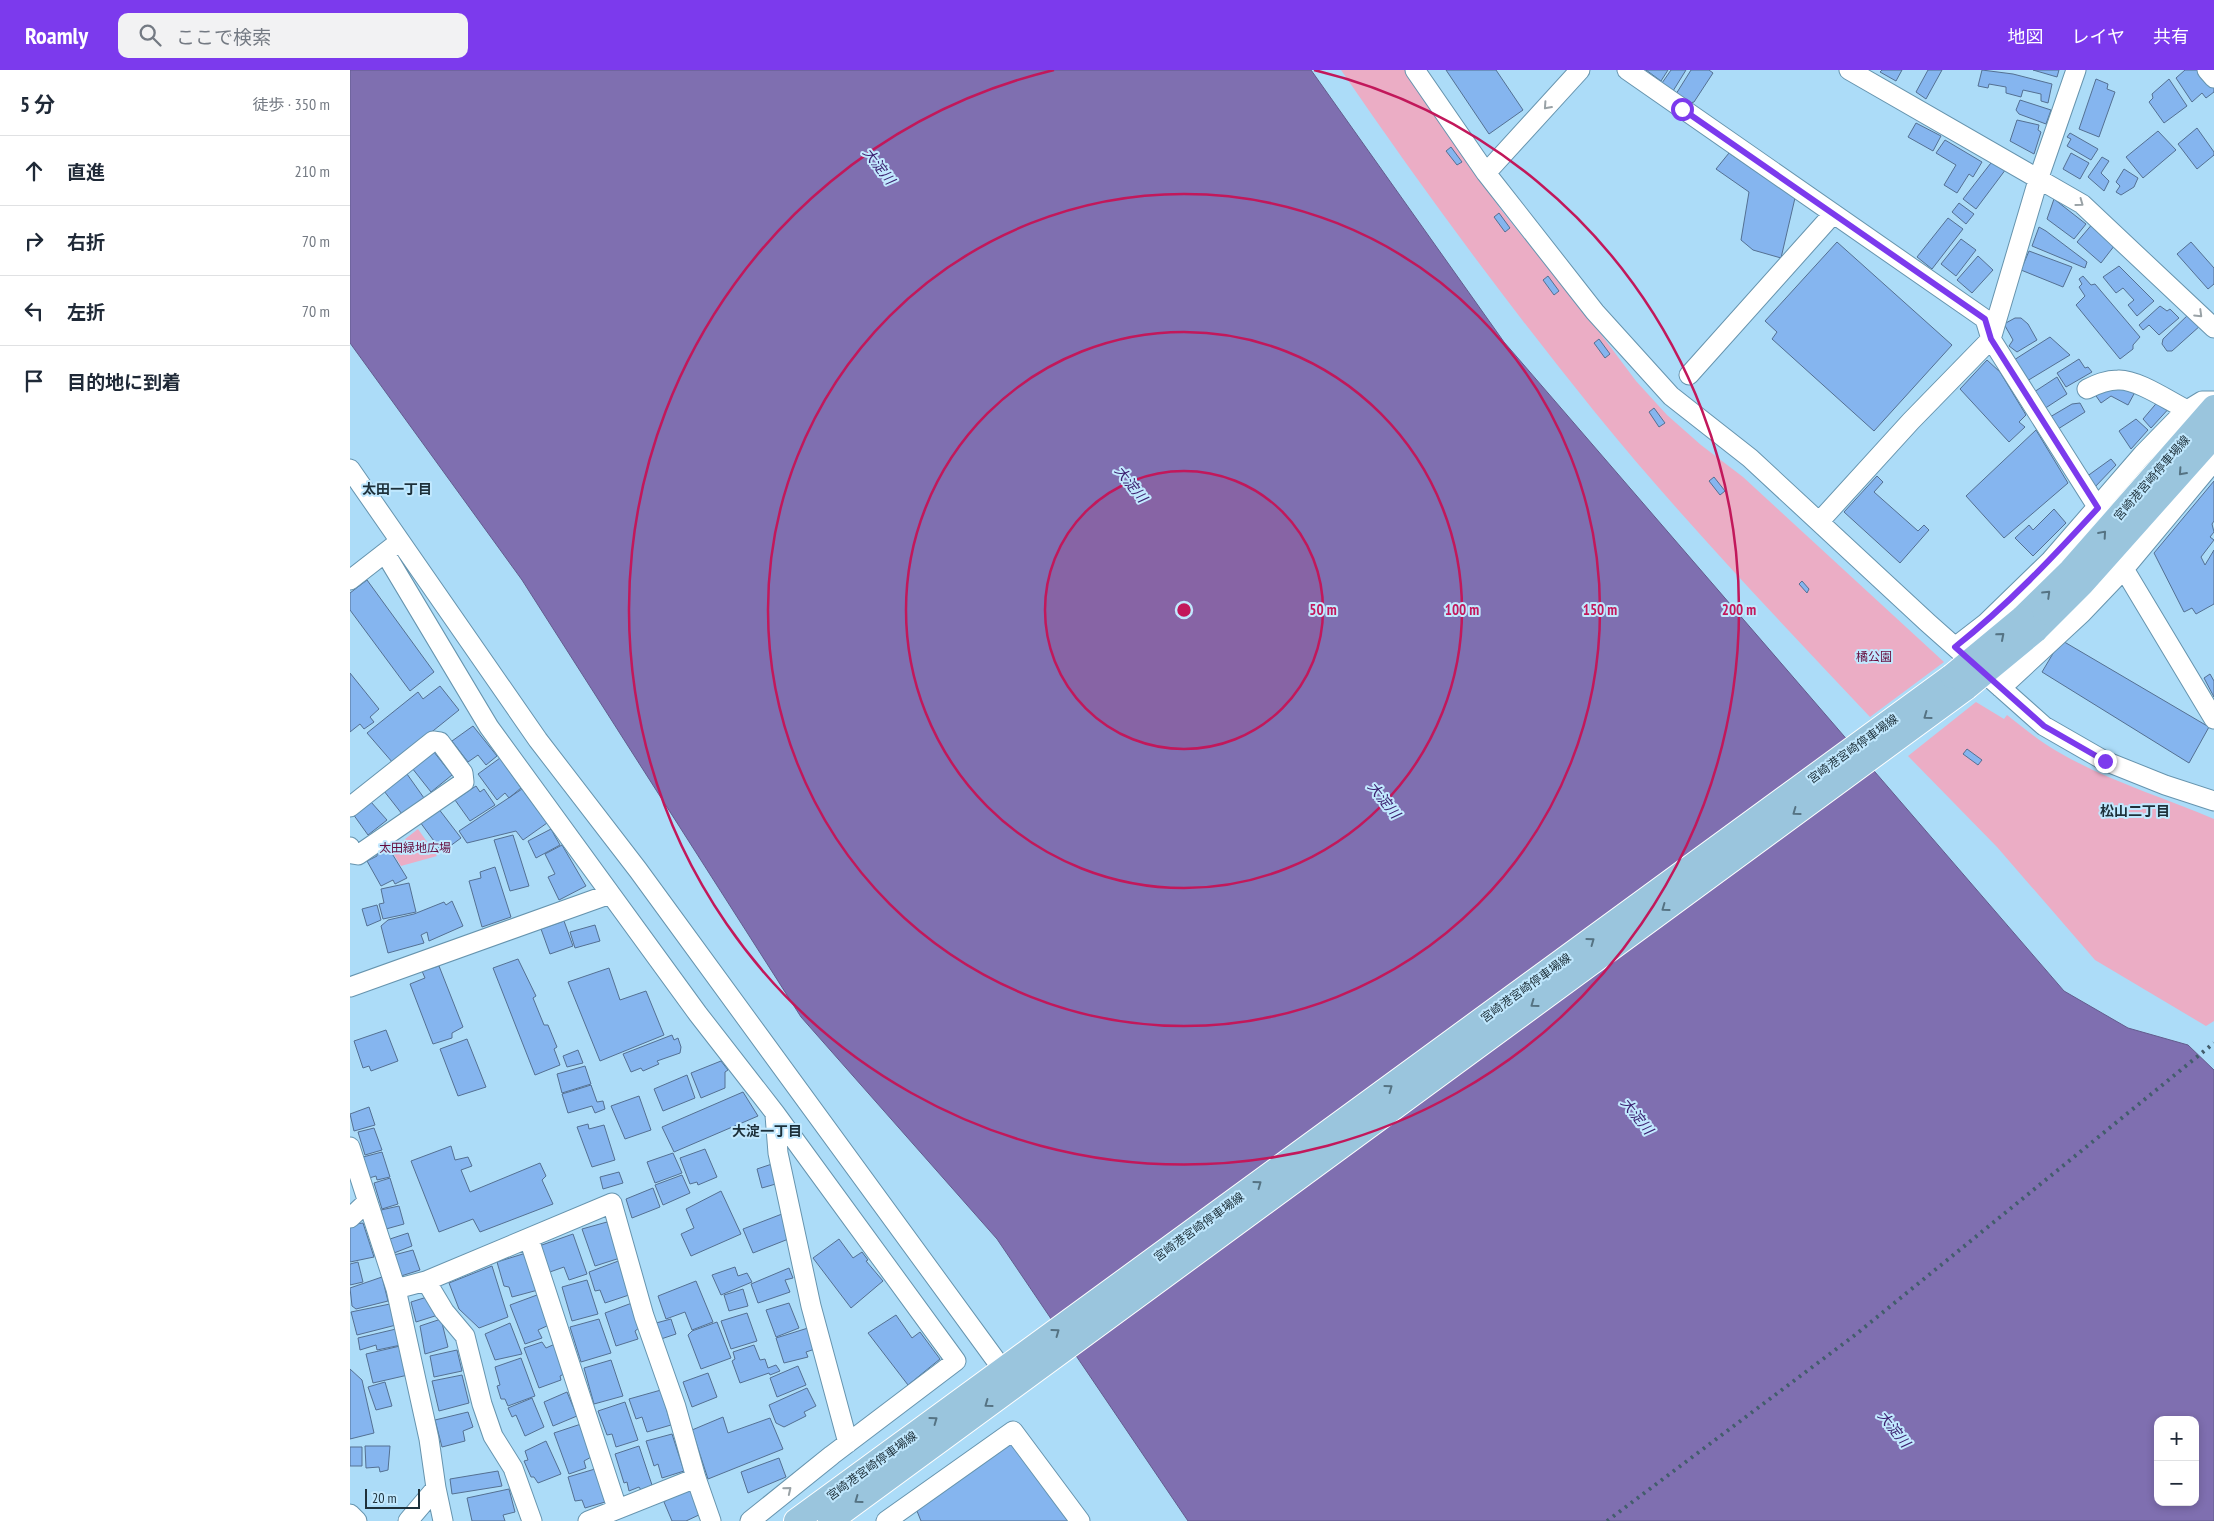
<!DOCTYPE html>
<html lang="ja">
<meta charset="utf-8">
<style>
body{margin:0;font-family:"PT Sans Narrow","Noto Sans JP",sans-serif;background:#f2f2f3;color:#1f2937}
.controls{position:absolute;right:15px;bottom:15px;display:grid;overflow:hidden;border-radius:10px;box-shadow:0 2px 8px #0003}
.controls button{width:45px;height:45px;display:grid;place-items:center;padding:0;border:0;border-bottom:1px solid #e0e1e3;background:#fff;color:#1f2937;font:25px sans-serif}
.scale{position:absolute;left:15px;bottom:12px;width:55px;box-sizing:border-box;padding-left:5px;border:2px solid #1d303a;border-top:0;font-size:14px;line-height:18px;white-space:nowrap;color:#1d303a;-webkit-text-stroke:4px #c1e8fe;paint-order:stroke}
.stop{position:absolute;width:15px;height:15px;margin:-11px;border:4px solid #7c3aed;border-radius:50%;background:#fff}
.stop.end{background:#7c3aed;border-color:#fff;box-shadow:0 1px 5px #0008}
.list{margin:0;padding:0;list-style:none}
h2{display:flex;justify-content:space-between;align-items:center;height:65px;margin:0;padding:0 20px;font-size:21px}
h2 small{font-size:16px;font-weight:400;color:#747a83}
.list li{display:grid;grid-template-columns:32px 1fr auto;gap:15px;align-items:center;box-sizing:border-box;height:70px;padding:0 20px;border-top:1px solid #e0e1e3}
.list b{display:block;font-size:19px;white-space:nowrap}
.list em{font-size:16px;font-style:normal;color:#747a83}
.icon{flex:none;width:28px;height:28px;fill:none;stroke:currentColor;stroke-width:2;stroke-linecap:round;stroke-linejoin:round}
.map{position:relative;flex:none;width:1864px;height:1451px;overflow:hidden}
header{display:flex;align-items:center;gap:30px;box-sizing:border-box;height:70px;padding:0 25px;background:#7c3aed;color:#fff}
header strong{font-size:24px}
nav{display:flex;gap:28px;margin-inline-start:auto;font-size:18px}
.search{width:350px;height:45px;background:#f2f2f3;display:flex;align-items:center;gap:12px;box-sizing:border-box;padding:0 18px;border-radius:10px;color:#747a83;font-size:19px}
main{display:flex}
aside{flex:1;background:#fff}
.map>svg:first-child{display:block}
</style>
<header>
<strong>Roamly</strong>
<div class="search"><svg class="icon" aria-label="search" viewBox="0 0 24 24"><circle cx="10" cy="10" r="6"/><path d="M15 15l6 6"/></svg>ここで検索</div>
<nav><a>地図</a><a>レイヤ</a><a>共有</a></nav>
</header>
<main>
<aside>
<h2>5 分<small>徒歩 · 350 m</small></h2>
<ul class="list">
<li><svg class="icon" aria-label="ahead" viewBox="0 0 24 24"><path d="M12 20V5M6 11l6-6 6 6"/></svg><div><b>直進</b></div><em>210 m</em></li>
<li><svg class="icon" aria-label="right" viewBox="0 0 24 24"><path d="M7 20v-9h11M14 6l5 5-5 5"/></svg><div><b>右折</b></div><em>70 m</em></li>
<li><svg class="icon" aria-label="left" viewBox="0 0 24 24"><path d="M17 20v-9H6M10 6l-5 5 5 5"/></svg><div><b>左折</b></div><em>70 m</em></li>
<li><svg class="icon" aria-label="arrive" viewBox="0 0 24 24"><path d="M6 21V4h12l-3 4 3 4H6"/></svg><div><b>目的地に到着</b></div></li>
</ul>
</aside>
<div class="map">
<svg width="1864" height="1451" viewBox="0 0 1864 1451">
<rect width="100%" height="100%" fill="#acdcf8"/>
<path fill="#ebadc5" d="M991,0H1055L1152,141L1238,247L1286,311L1317,345L1351,375L1393,407L1594,592L1520,647C1426,547 1330,447 1244,341C1155,231 1071,117 991,0Z
M1626,632L1654,649L1657,645C1674,658 1691,673 1710,683C1759,711 1812,727 1864,749V951L1856,956L1745,890L1647,777L1558,686Z
M68,759L87,786L51,796L41,780Z"/>
<path fill="#7f6fb0" stroke="#625c8d" fill-rule="evenodd" d="M0,0H961L1154,272L1714,921L1778,958L1838,975L1864,1000V1451H838L647,1169L451,947L172,510L0,273ZM1808,1350H1845V1432H1808Z"/>
<path fill="#85b5ef" stroke="#547092" d="M1096,0H1146L1173,40L1139,64Z
M1296,0H1318L1311,11Z
M1321,0H1336L1323,21L1312,13Z
M1341,0H1359L1363,3L1344,32L1340,33L1326,24Z
M1532,0H1552L1546,11L1530,2Z
M1578,0H1592L1576,29L1566,22Z
M1632,0L1663,4L1702,14L1698,33L1691,31V24L1673,20L1671,27L1656,23V17L1639,14L1638,18L1628,16Z
M1683,0H1709L1707,7Z
M1835,0H1852L1864,13V22L1856,28L1852,23L1842,32L1826,8Z
M1746,9L1758,14L1757,19L1765,22L1749,67L1729,59Z
M1819,9L1837,36L1814,53L1799,32L1803,28L1802,24Z
M1670,30L1701,40L1696,54L1669,44L1666,40Z
M1667,50L1689,55L1688,60L1691,62L1684,84L1660,71Z
M1566,53L1591,66L1583,81L1558,67Z
M1847,58L1864,82V85L1847,99L1828,74Z
M1808,61L1826,80L1793,108L1776,87Z
M1720,63L1748,79L1741,90L1717,76L1721,69L1717,67Z
M1595,70L1632,92L1623,107L1619,104L1607,123L1594,115L1606,95L1586,83Z
M1101,77L1112,92L1107,95L1096,81Z
M1379,83L1445,128L1431,188L1403,180L1391,170L1399,122L1366,99Z
M1721,83L1739,93L1730,109L1713,99Z
M1752,87L1759,91L1751,103L1759,111L1754,121L1738,107Z
M1644,89L1656,99L1626,139L1613,129Z
M1774,99L1788,108L1784,117L1771,125L1766,122L1770,116L1766,112Z
M1704,129L1736,154L1724,169L1697,149Z
M1609,133L1624,144L1616,154L1602,142Z
M1149,143L1160,158L1155,162L1144,147Z
M1598,148L1613,159L1582,199L1567,187Z
M1744,152L1768,171L1751,193L1727,172Z
M1689,157L1696,161L1737,192L1735,198L1682,176Z
M1611,169L1626,180L1606,206L1591,194Z
M1487,172L1602,275L1524,361L1422,269L1427,262L1415,251Z
M1841,172L1864,198V214L1858,219L1827,184Z
M1679,181L1722,197L1713,217L1671,200Z
M1628,186L1643,200L1622,223L1607,210Z
M1769,196L1804,231L1787,246L1778,235L1784,230L1773,218L1766,223L1753,207Z
M1198,206L1209,221L1204,225L1193,210Z
M1733,206L1741,215L1745,214L1790,267L1783,275V279L1770,289L1726,235L1735,226L1729,217L1732,214L1729,209Z
M1810,236L1817,241L1820,239L1829,248L1809,265L1799,255L1793,260L1789,255Z
M1840,243L1851,255L1822,281H1817L1812,274L1813,269Z
M1665,248H1671L1678,254L1687,270L1667,282L1659,276L1663,270L1654,254Z
M1700,267L1720,285L1677,311L1664,290Z
M1249,269L1260,284L1255,288L1244,273Z
M1729,289L1735,298L1738,297L1742,302L1716,317L1707,303Z
M1637,290L1650,302L1676,345L1669,352L1675,357L1659,372L1610,319Z
M1707,307L1717,324L1694,339L1684,322Z
M1765,314L1785,322L1778,335L1761,326L1751,333L1744,323Z
M1810,329L1822,335L1801,358L1793,349Z
M1730,333L1735,342L1708,359L1700,347L1722,334Z
M1304,338L1315,353L1309,357L1299,342Z
M1786,349L1798,360L1781,379L1769,361Z
M1686,360L1718,413L1654,468L1616,426Z
M1761,389L1766,395L1743,419L1736,407Z
M1527,406L1533,412L1524,422L1568,461L1574,455L1579,460L1550,493L1494,442Z
M1364,407L1375,421L1370,425L1359,411Z
M1864,411V451L1862,454L1864,462L1860,467L1864,470L1851,487L1855,495L1864,480V534L1846,544L1842,538L1834,542L1804,483Z
M1704,439L1716,453L1683,486L1665,468L1679,455L1683,460Z
M17,510L84,602L60,621L0,540V523Z
M1452,511L1459,519L1457,523L1449,514Z
M1711,570L1859,657L1839,693L1692,602Z
M0,603L29,639L20,647L24,652L14,659L10,654L0,662Z
M1860,604L1864,611V627L1854,608Z
M90,616L109,640L43,693L17,663L68,622L73,629Z
M123,656L147,686L136,695L128,685L118,692L102,671Z
M1617,679L1632,690L1628,695L1613,684Z
M84,682L102,705L81,722L62,698Z
M150,688L171,718L159,728L155,723L147,730L128,704Z
M57,704L74,728L52,744L34,721Z
M126,716L130,722L134,719L145,735L120,751L105,730Z
M172,719L197,753L173,770L166,761L117,773L109,761Z
M21,732L37,750L18,765L3,744Z
M88,738L111,768L92,782L70,752Z
M201,759L210,775L186,788L178,771Z
M163,765L179,816L160,821L144,770Z
M212,775L236,816L209,830L198,807L205,804L195,784Z
M38,777L57,808L45,814L43,810L31,816L17,791L27,786V783Z
M145,797L161,847L132,857L119,811L131,808L130,802Z
M59,813L66,842L33,849L29,834L34,833L31,819Z
M102,831L113,856L79,871L77,862L71,865L74,873L38,883L31,856L38,850L64,844L94,832L96,835Z
M27,835L31,850L17,856L12,839Z
M214,851L223,876L200,884L191,859Z
M245,855L250,871L225,878L220,862Z
M168,889L186,926L183,928L194,955H198L207,977L204,979L210,995L185,1005L143,898Z
M89,896L113,957L102,963V968L83,974L60,914L75,908L72,901Z
M259,898L270,930L296,921L314,965L250,991L218,912Z
M36,960L48,991L21,1001L19,996L13,998L4,971Z
M322,965L324,970L328,968L331,977L330,983L307,991L309,994L293,1001L291,998L281,1002L273,984Z
M117,969L136,1017L108,1026L90,979Z
M228,980L233,993L217,997L213,986Z
M371,991L378,1000L375,1002V1018L351,1028L341,1003Z
M235,996L241,1014L212,1023L207,1004Z
M337,1005L345,1028L313,1041L304,1019Z
M241,1015L247,1032L253,1031L255,1039L245,1043L242,1036L218,1043L212,1024Z
M393,1022L408,1046L324,1082L312,1057Z
M289,1026L301,1060L275,1069L261,1036Z
M19,1037L25,1055L4,1061L0,1044Z
M238,1054L239,1059L254,1055L265,1090L242,1097L227,1057Z
M24,1058L32,1080L15,1085L8,1062Z
M101,1076L105,1090L118,1087L122,1096L111,1100L120,1122L190,1093L196,1106L192,1110L203,1134L130,1162L123,1149L89,1162L61,1091Z
M355,1079L367,1107L348,1115L347,1112L340,1114L330,1088Z
M32,1082L40,1107L27,1110L26,1106L19,1108L13,1087Z
M323,1083L332,1103L305,1113L297,1092Z
M425,1093L429,1113L412,1118L407,1099Z
M269,1102L273,1113L253,1119L250,1107Z
M332,1105L340,1123L313,1135L305,1115Z
M40,1108L48,1134L32,1139L24,1113Z
M303,1118L310,1137L282,1148L276,1129Z
M371,1121L391,1164L341,1186L331,1164L344,1158L336,1139Z
M49,1136L54,1154L36,1159L31,1140Z
M432,1144L441,1168L403,1183L393,1159Z
M257,1152L270,1188L245,1196L232,1159Z
M13,1153L24,1187L0,1192V1155Z
M58,1163L62,1176L44,1183L40,1169Z
M223,1164L237,1204L219,1210L214,1197L197,1203L189,1176Z
M489,1169L503,1188L512,1182L518,1190L516,1191L533,1211L501,1238L463,1188Z
M63,1180L70,1200L51,1206L44,1185Z
M176,1183L188,1220L162,1227L159,1217L154,1216L147,1192Z
M271,1190L282,1224L255,1233L250,1220L245,1221L239,1202Z
M8,1192L13,1212L0,1215V1194Z
M142,1196L158,1247L129,1258L109,1239L99,1213Z
M385,1197L388,1206L397,1203L402,1212L371,1225L362,1205Z
M439,1198L443,1208L435,1210L440,1222L408,1233L401,1214Z
M32,1207L38,1231L6,1239L2,1236L0,1218Z
M237,1210L248,1244L222,1251L212,1217Z
M346,1211L363,1252L342,1260L335,1242L316,1249L308,1226Z
M393,1219L398,1236L379,1241L374,1225Z
M187,1225L199,1255L188,1260L192,1268L175,1274L160,1235Z
M77,1227L88,1245L66,1252L61,1232Z
M282,1233L289,1258L285,1261L288,1269L266,1276L255,1243Z
M439,1233L449,1258L426,1267L416,1240Z
M40,1234L46,1255L7,1265L1,1242Z
M397,1243L407,1271L381,1279L371,1251Z
M546,1245L562,1268L570,1262L590,1289L558,1315L518,1263Z
M91,1249L98,1277L75,1284L70,1256Z
M249,1249L261,1283L231,1292L220,1257Z
M321,1249L326,1264L311,1269L306,1253Z
M367,1252L381,1288L351,1299L338,1265L342,1261Z
M160,1253L172,1284L145,1290L135,1264Z
M458,1258L465,1279L456,1282L458,1287L434,1293L426,1268Z
M46,1259L51,1275L27,1280L26,1275L10,1280L8,1268Z
M192,1272L196,1278L205,1274L216,1303L210,1306L211,1310L189,1318L174,1278Z
M404,1275L410,1290L415,1289L418,1298L426,1295L430,1301L420,1305L419,1303L390,1313L382,1291L385,1289L383,1282Z
M50,1276L58,1305L23,1313L16,1284Z
M107,1280L112,1301L84,1307L80,1286Z
M171,1288L185,1326L158,1336L155,1329H151L147,1316L150,1315L145,1297Z
M261,1290L273,1326L244,1334L234,1298Z
M448,1296L456,1315L427,1327L420,1308Z
M0,1299L12,1310L24,1363L0,1369Z
M358,1303L367,1327L342,1337L333,1312Z
M112,1305L119,1333L89,1341L82,1311Z
M35,1312L42,1336L26,1340L18,1317Z
M457,1318L466,1336L454,1342L456,1346L434,1357L426,1353L419,1335Z
M311,1320L321,1355L297,1362L292,1347L286,1349L279,1329Z
M217,1322L227,1346L203,1356L194,1332Z
M182,1328L194,1357L175,1366L166,1345L162,1347L158,1338Z
M275,1332L288,1370L266,1377L262,1364L257,1365L248,1341Z
M118,1342L123,1357L113,1361L115,1371L92,1377L85,1350Z
M373,1347L378,1363L420,1348L433,1379L358,1409L342,1360Z
M231,1354L243,1386L234,1391L236,1398L219,1404L204,1363Z
M322,1364L334,1401L312,1408L308,1394L304,1396L296,1371Z
M659,1369L718,1451H571L565,1436Z
M196,1371L211,1404L188,1413L184,1407H181L174,1391L178,1390L175,1381Z
M15,1376H40L38,1400L30,1402L29,1397L16,1398Z
M289,1376L302,1415L291,1420L289,1417L279,1421L277,1412L274,1413L265,1384Z
M0,1377H12V1396H0Z
M429,1388L436,1407L398,1423L391,1402Z
M245,1399L255,1432L235,1438L232,1430L225,1431L218,1407Z
M148,1401L152,1416L102,1424L100,1409Z
M338,1416L351,1444L336,1451H322L314,1432L318,1429L317,1425Z
M159,1419L165,1442L153,1445L155,1451H122L117,1428Z"/>
<g fill="none" stroke-linecap="round" stroke-linejoin="round">
<defs>
<path id="minor" d="M1065,0L1136,103L1245,242L1321,326L1400,388L1578,553L1694,656L1755,691L1815,715L1864,731
M1277,0L1635,249L1641,269L1748,438
M1499,0L1732,134L1864,258
M1857,0L1864,8
M1136,103L1230,0
M1339,305L1483,144
M1737,319C1747,314 1756,310 1768,310C1787,309 1819,331 1837,340
M0,399L188,670L288,800L653,1300
M1469,452L1561,351L1641,269L1689,107L1726,0
M35,483L139,657L348,944L425,1043L606,1291L482,1385L400,1451
M1774,499L1864,649
M0,510L45,475
M1605,577L1636,553L1701,490L1793,384L1834,342L1852,331H1864
M1651,618L1732,543L1774,499L1864,391
M0,737L83,671L90,672L113,703L114,712L8,785L2,784L0,777
M0,917L260,824
M425,1045L428,1083L461,1236L498,1373
M0,1077L46,1219L79,1369L86,1418L93,1451
M0,1148L17,1132
M179,1169L267,1438
M76,1211L94,1241L115,1266L132,1334L143,1366L163,1398L182,1451
M46,1219L76,1211L262,1133L294,1246L326,1337L346,1408L361,1451
M0,1444L7,1451
M58,1451L86,1418
M238,1451L346,1408
M536,1451L663,1361L730,1451"/>
<path id="major" d="M1672,548L1721,500L1864,337
M1685,561L1732,514L1864,366
M446,1451L1602,606
M480,1451L1616,618"/>
</defs>
<use href="#minor" stroke="#6694ae" stroke-width="21"/>
<use href="#major" stroke="#fff" stroke-width="26"/>
<use href="#minor" stroke="#fff" stroke-width="19"/>
<use href="#major" stroke="#9ac5dd" stroke-width="24"/>
<path stroke="#435d6c" stroke-width="4" stroke-dasharray="2.5 5" stroke-linecap="butt" d="M1257,1451L1505,1265L1864,973"/>
<defs>
<path id="major-bridge" d="M1602,606L1672,548
M1616,618L1685,561"/>
</defs>
<use href="#major-bridge" stroke="#fff" stroke-width="26" stroke-linecap="butt"/>
<use href="#major-bridge" stroke="#9ac5dd" stroke-width="24"/>
</g>
<defs><path id="oneway-chevron" d="M-2-3.5L2.5 0L-2 3.5" fill="none" stroke-width="1.6" stroke-linecap="round" stroke-linejoin="round" transform="scale(1.25)"/></defs>
<g stroke="#99a2a6">
<use href="#oneway-chevron" transform="translate(1197 36) rotate(132)"/>
<use href="#oneway-chevron" transform="translate(1730 133) rotate(36)"/>
<use href="#oneway-chevron" transform="translate(1849 244) rotate(44)"/>
<use href="#oneway-chevron" transform="translate(438 1420) rotate(-39)"/>
</g>
<g stroke="#557383">
<use href="#oneway-chevron" transform="translate(1832 402) rotate(132)"/>
<use href="#oneway-chevron" transform="translate(1753 464) rotate(-49)"/>
<use href="#oneway-chevron" transform="translate(1697 524) rotate(-44)"/>
<use href="#oneway-chevron" transform="translate(1651 566) rotate(-41)"/>
<use href="#oneway-chevron" transform="translate(1577 646) rotate(144)"/>
<use href="#oneway-chevron" transform="translate(1446 742) rotate(144)"/>
<use href="#oneway-chevron" transform="translate(1315 838) rotate(144)"/>
<use href="#oneway-chevron" transform="translate(1241 871) rotate(-36)"/>
<use href="#oneway-chevron" transform="translate(1184 934) rotate(144)"/>
<use href="#oneway-chevron" transform="translate(1039 1018) rotate(-36)"/>
<use href="#oneway-chevron" transform="translate(908 1114) rotate(-36)"/>
<use href="#oneway-chevron" transform="translate(706 1262) rotate(-36)"/>
<use href="#oneway-chevron" transform="translate(638 1334) rotate(144)"/>
<use href="#oneway-chevron" transform="translate(584 1350) rotate(-36)"/>
<use href="#oneway-chevron" transform="translate(508 1430) rotate(144)"/>
</g>
<g fill="none" stroke-linecap="round" stroke-linejoin="round">
<path stroke="#7c3aed" stroke-width="6" d="M1332,39L1635,249L1641,269L1748,438C1703,487 1657,536 1605,577L1694,656L1755,691"/>
</g>
<circle cx="834" cy="540" r="139" fill="#c2185b" fill-opacity=".12"/>
<g fill="none" stroke="#c2185b" stroke-width="2.5">
<circle cx="834" cy="540" r="139"/>
<circle cx="834" cy="540" r="278"/>
<circle cx="834" cy="540" r="416"/>
<path d="M964 0A555 555 0 1 1 704 0"/>
</g>
<g text-anchor="middle" stroke-width="4" stroke-linejoin="round" paint-order="stroke">
<g font-size="12" fill="#1d303a" stroke="#c1e8fe">
<text transform="translate(1802 408) rotate(-49)" y="4">宮崎港宮崎停車場線</text>
<text transform="translate(1503 679) rotate(-36)" y="4">宮崎港宮崎停車場線</text>
<text transform="translate(1176 918) rotate(-36)" y="4">宮崎港宮崎停車場線</text>
<text transform="translate(849 1157) rotate(-36)" y="4">宮崎港宮崎停車場線</text>
<text transform="translate(522 1396) rotate(-36)" y="4">宮崎港宮崎停車場線</text>
</g>
<g font-size="12" fill="#660c3d" stroke="#c1e8fe">
<text x="1524" y="591">橘公園</text>
<text x="65" y="782">太田緑地広場</text>
</g>
<g font-size="14" font-style="italic" fill="#3c2170" stroke="#c1e8fe">
<text transform="translate(529 96) rotate(52)" y="5">大淀川</text>
<text transform="translate(781 414) rotate(51)" y="5">大淀川</text>
<text transform="translate(1034 730) rotate(51)" y="5">大淀川</text>
<text transform="translate(1287 1046) rotate(51)" y="5">大淀川</text>
<text transform="translate(1544 1359) rotate(51)" y="5">大淀川</text>
</g>
<g font-size="14" font-weight="bold" fill="#1d303a" stroke="#c1e8fe">
<text x="47" y="424">太田一丁目</text>
<text x="1785" y="746">松山二丁目</text>
<text x="417" y="1066">大淀一丁目</text>
</g>
</g>
<circle cx="834" cy="540" r="8" fill="#c2185b" stroke="#c1e8fe" stroke-width="2.5"/>
<g font-size="15" text-anchor="middle" font-weight="bold" fill="#c2185b" stroke="#c1e8fe" stroke-width="4" stroke-linejoin="round" paint-order="stroke">
<text x="973" y="545">50 m</text>
<text x="1112" y="545">100 m</text>
<text x="1250" y="545">150 m</text>
<text x="1389" y="545">200 m</text>
</g>
</svg>
<div class="controls">
<button>+</button>
<button>−</button>
</div>
<div class="scale">20 m</div>
<div class="stop" style="left:1332px;top:39px"></div>
<div class="stop end" style="left:1755px;top:691px"></div>
</div>
</main>
